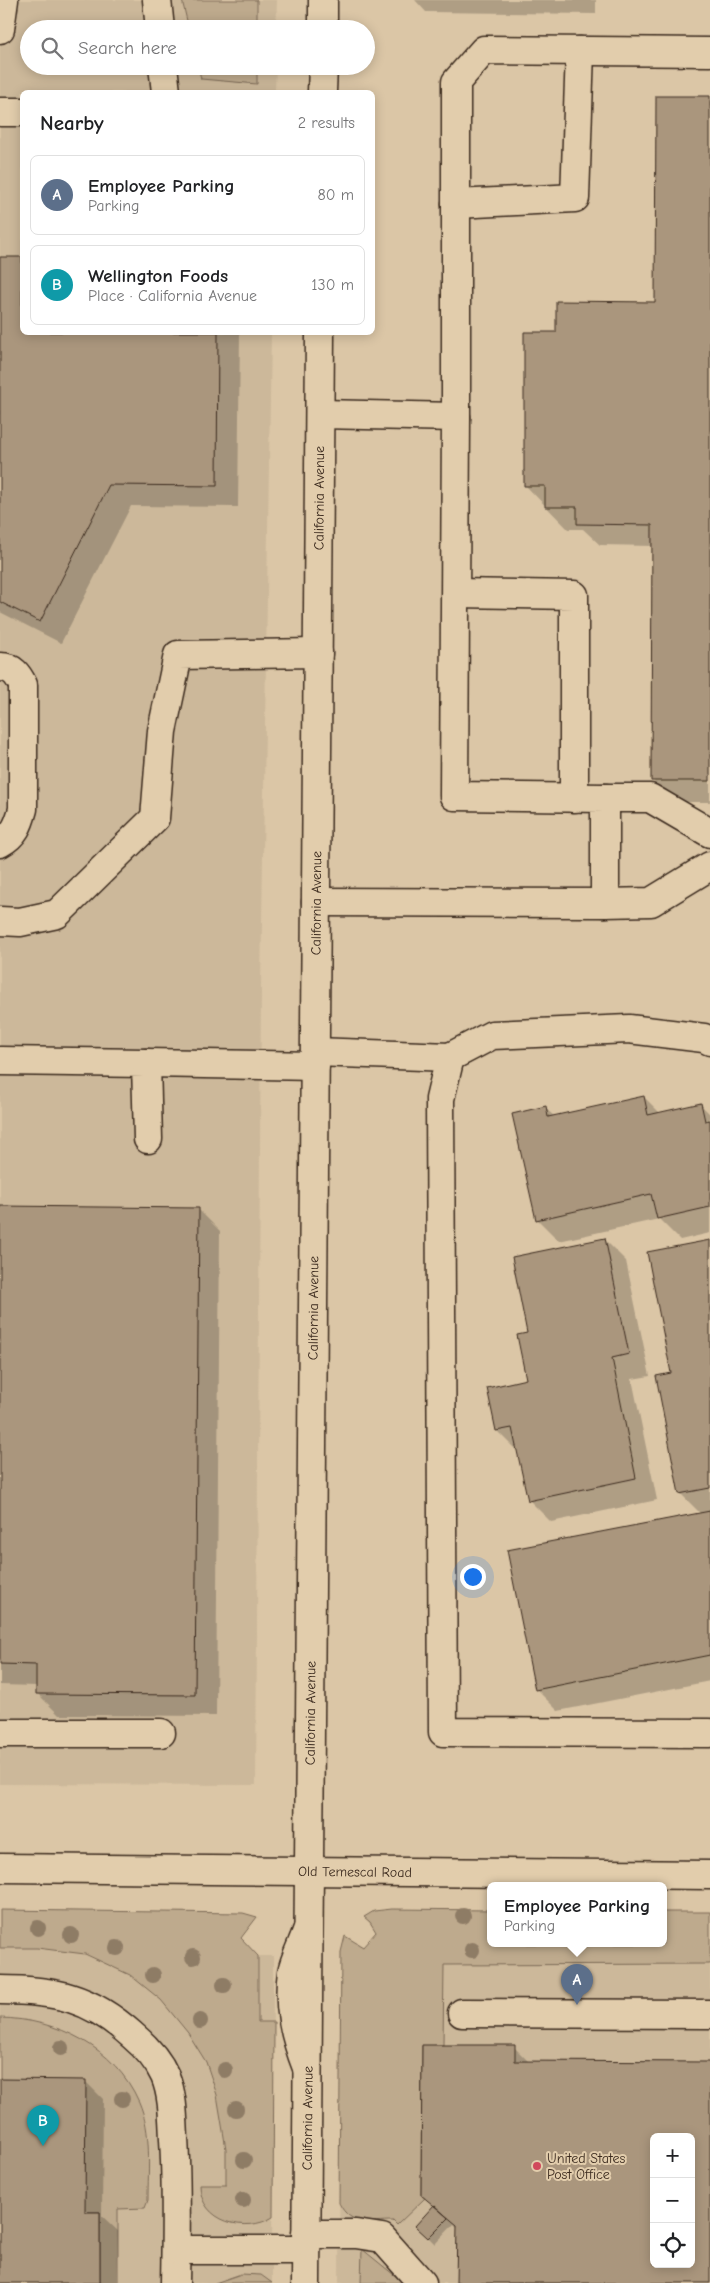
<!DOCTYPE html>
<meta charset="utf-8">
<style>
body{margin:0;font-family:"Comic Neue",sans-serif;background:#f2f2f2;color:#202124}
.controls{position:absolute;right:15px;bottom:15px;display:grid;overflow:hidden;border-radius:8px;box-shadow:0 2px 12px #0003}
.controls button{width:45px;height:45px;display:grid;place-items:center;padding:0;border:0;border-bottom:1px solid #e0e0e0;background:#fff;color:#202124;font:25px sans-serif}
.you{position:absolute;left:472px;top:1576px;width:18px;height:18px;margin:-12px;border:4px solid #fff;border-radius:50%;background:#1a73e8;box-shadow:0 0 0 8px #1a73e833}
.badge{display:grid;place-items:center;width:32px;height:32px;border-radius:50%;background:#d1495b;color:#fff;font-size:16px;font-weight:700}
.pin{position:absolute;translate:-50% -41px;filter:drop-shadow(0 1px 2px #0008)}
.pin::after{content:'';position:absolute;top:26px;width:18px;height:15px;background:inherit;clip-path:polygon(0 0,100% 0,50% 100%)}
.popup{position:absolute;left:487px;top:1882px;width:180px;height:65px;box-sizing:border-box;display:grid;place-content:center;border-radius:8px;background:#fff;filter:drop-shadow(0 1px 4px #0005);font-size:16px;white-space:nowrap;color:#757577}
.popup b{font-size:19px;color:#202124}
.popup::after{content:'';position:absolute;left:50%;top:100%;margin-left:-10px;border:10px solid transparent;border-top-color:#fff}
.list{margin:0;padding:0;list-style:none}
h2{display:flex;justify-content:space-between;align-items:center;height:65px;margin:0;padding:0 20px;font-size:21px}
h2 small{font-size:16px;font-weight:400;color:#757577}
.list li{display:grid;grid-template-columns:32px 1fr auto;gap:15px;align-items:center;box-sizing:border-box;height:80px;margin:0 10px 10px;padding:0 10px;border:1px solid #e0e0e0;border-radius:8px}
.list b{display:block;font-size:19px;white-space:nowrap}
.list p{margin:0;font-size:16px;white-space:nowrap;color:#757577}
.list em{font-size:16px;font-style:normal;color:#757577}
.icon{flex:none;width:28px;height:28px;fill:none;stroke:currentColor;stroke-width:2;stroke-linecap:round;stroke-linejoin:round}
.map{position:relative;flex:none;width:710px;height:2283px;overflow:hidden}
.search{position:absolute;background:#fff;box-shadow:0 2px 12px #0003;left:20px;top:20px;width:355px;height:55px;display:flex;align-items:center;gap:12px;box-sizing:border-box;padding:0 18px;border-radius:28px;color:#757577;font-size:19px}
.panel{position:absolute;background:#fff;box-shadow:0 2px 12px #0003;left:20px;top:90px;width:355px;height:245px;border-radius:8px}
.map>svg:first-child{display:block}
</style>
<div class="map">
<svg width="710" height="2283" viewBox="0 0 710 2283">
<rect width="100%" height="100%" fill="#dbc6a6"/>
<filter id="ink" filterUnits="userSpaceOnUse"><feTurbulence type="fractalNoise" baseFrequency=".02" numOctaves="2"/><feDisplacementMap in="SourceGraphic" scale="10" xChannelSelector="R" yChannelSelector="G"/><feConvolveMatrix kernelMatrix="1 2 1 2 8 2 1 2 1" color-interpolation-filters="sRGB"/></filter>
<g filter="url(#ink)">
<path fill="#ccb89a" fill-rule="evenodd" d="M0,0H277L276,29H29V66H276L275,92H22V332L271,333L261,987L256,1785L0,1784Z
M392,1909L491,1910V1944H663V1912H710V2283H339L341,1952L345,1936L363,1946L377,1932L364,1917L374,1911ZM654,2137H691V2264H654Z
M0,1910L243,1913L257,1917L241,1938L258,1956H273L272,2283H0Z"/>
<path fill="#beaa8d" stroke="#7c6a56" d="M182,0H257V29H189Z
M198,66H257V84L201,79Z
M392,1909L491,1910V1944H663V1912H710V1964L444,1965L443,2045L422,2046L421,2195L425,2198L397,2225L393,2221C370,2221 351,2227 339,2203L341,1952L345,1936L363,1947L376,1932L370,1922L364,1917L374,1911Z
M0,1910L243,1913L257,1917L241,1938L258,1956V2022H274L273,2217C246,2234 200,2222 200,2185H226V2149L217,2095L206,2062L188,2033L161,2000L130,1975L85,1954L37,1948H0Z
M0,2018C57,2019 115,2047 139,2102C152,2132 148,2168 148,2200L145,2208L118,2209V2283H100V2212H85L0,2079Z
M362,2249L399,2279L402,2283H361Z
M241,2274L261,2275L272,2283H215Z"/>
<path fill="#0003" fill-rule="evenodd" d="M415,0H596V14L426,12Z
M710,97V802H674L653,781V546L600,545L583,529H568L525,485L557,333L657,303Z
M0,258H22V332H240L238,507L131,506L61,643L0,612Z
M644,1097L660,1113L700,1104L710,1114V1233L680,1240L659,1219L559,1241L537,1219L545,1108L555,1117Z
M0,1208L198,1209L220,1231L216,1716L59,1715L37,1693V1686L0,1685Z
M604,1239L626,1261L650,1376L632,1379L657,1500L551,1522L529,1500L519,1453L497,1431L528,1380L529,1334Z
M710,1241V1681L558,1711L536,1689L701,1514L680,1493L672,1374Z
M514,2047L530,2063H710V2283H458V2228L454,2224L435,2244L417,2226L435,2207L422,2194ZM654,2137H691V2264H654Z
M0,2080L85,2081L103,2099L102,2216L118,2231L117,2283H0Z"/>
<path fill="#aa967d" stroke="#3b2a1e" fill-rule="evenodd" d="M656,96H710V781H651L652,525L577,524V507H545V486H524V332H556V301L655,302Z
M0,257H22V332H218L217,486L109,485L40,622L0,602Z
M644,1096L648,1115L701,1103L705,1121L710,1120V1207L657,1219L651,1194L536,1220L512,1114L546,1106L548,1117Z
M0,1206L199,1208L195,1695L36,1694V1665L0,1664Z
M605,1238L629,1354L612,1358L636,1478L528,1501L512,1428L496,1431L487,1388L526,1379L517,1335L527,1333L512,1257Z
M710,1240V1488L679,1494L656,1376L671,1373L647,1252Z
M710,1511V1655L535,1690L507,1550Z
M422,2045H515V2061L710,2062V2283H456L457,2225L421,2195ZM654,2137H691V2264H654Z
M0,2079L86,2080L85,2212H100V2283H0Z
M434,2205L448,2218L428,2238L415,2226Z"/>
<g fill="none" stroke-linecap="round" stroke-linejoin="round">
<defs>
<g id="minor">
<path d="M157,0L160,29"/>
<path d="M0,29L4,0"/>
<path d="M163,66L166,92"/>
<path d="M0,112H22"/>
<path d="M456,204L575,198L580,51"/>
<path d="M456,417V82L484,50L710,52"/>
<path d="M456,593L574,595V798"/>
<path d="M0,667C13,667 18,675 23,685V809C19,824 15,835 0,843"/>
<path d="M605,798H650L710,833"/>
<path d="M316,902L605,903V798L454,796L456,417L320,414"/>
<path d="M605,903L651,902L710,866"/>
<path d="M0,921L20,922L57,914L155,818L162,731L178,655L318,653"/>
<path d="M710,1041L704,1038L629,1029L492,1035L450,1057L440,1099L443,1732L710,1733"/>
<path d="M315,1052L450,1057"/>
<path d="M0,1061L146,1063L148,1139"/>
<path d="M146,1063L315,1066"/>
<path d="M0,1733H161"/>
<path id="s1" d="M0,1868L710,1875"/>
<path d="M0,1990C55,1990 90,1997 132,2035C145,2046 158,2060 165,2076C173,2095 173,2118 174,2139C177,2187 176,2235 175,2283"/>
<path d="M462,2013L710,2014"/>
<path d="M307,2068C295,2037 287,2006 292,1972C294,1960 303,1943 307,1931"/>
<path d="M306,2234H356L382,2238L422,2283"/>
<path d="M176,2250H306"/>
</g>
<g id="major">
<path d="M323,29V0"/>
<path d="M322,92L323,66"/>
<path id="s2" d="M306,2283L320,332"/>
</g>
</defs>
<use href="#minor" stroke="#3b2a1e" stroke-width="31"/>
<use href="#major" stroke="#3b2a1e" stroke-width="31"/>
<use href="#minor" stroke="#e2cdac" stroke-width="28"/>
<use href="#major" stroke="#e2cdac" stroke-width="28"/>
</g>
<g fill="#8e7b65">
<circle cx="463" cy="1916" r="8"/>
<circle cx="38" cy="1928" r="8"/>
<circle cx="71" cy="1935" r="8"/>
<circle cx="117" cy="1948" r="8"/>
<circle cx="472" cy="1950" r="8"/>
<circle cx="193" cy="1957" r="8"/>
<circle cx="153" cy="1975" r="8"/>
<circle cx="224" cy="1985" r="8"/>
<circle cx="200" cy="2021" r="8"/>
<circle cx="61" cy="2048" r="8"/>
<circle cx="225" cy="2070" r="8"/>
<circle cx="122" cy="2099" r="8"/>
<circle cx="236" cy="2109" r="8"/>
<circle cx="244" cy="2160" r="8"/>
<circle cx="243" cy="2200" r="8"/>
</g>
</g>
<circle fill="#d1495b" stroke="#e2cdac" stroke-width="2" cx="537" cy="2166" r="5"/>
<g text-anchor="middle" stroke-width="4" stroke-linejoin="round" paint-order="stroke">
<g font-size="14" fill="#3b2a1e" stroke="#e2cdac">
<text dy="5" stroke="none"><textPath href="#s2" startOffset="1785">California Avenue</textPath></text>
<text dy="5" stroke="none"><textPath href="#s2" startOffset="1380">California Avenue</textPath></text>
<text dy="5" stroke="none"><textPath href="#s2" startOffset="975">California Avenue</textPath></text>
<text dy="5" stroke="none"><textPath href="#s2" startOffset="570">California Avenue</textPath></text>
<text dy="5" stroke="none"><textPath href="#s1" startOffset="355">Old Temescal Road</textPath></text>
<text dy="5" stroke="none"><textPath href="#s2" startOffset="165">California Avenue</textPath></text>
</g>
<g font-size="14" fill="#3b2a1e" stroke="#e2cdac" text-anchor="start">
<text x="547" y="2163">United States<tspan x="547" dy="16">Post Office</tspan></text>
</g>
</g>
</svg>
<div class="controls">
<button>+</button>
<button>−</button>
<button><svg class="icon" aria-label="locate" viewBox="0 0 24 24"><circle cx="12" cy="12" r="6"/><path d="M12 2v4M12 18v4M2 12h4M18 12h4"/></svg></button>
</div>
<div class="you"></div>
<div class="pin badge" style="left:577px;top:2005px;background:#5c6f8a">A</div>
<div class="popup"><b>Employee Parking</b>Parking</div>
<div class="pin badge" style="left:43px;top:2146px;background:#0f9aa8">B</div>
<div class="search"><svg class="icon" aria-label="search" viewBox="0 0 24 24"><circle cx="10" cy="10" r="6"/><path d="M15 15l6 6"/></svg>Search here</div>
<section class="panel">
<h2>Nearby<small>2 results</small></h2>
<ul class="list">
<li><span class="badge" style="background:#5c6f8a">A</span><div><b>Employee Parking</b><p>Parking</p></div><em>80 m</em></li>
<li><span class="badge" style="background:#0f9aa8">B</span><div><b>Wellington Foods</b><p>Place · California Avenue</p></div><em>130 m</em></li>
</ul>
</section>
</div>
